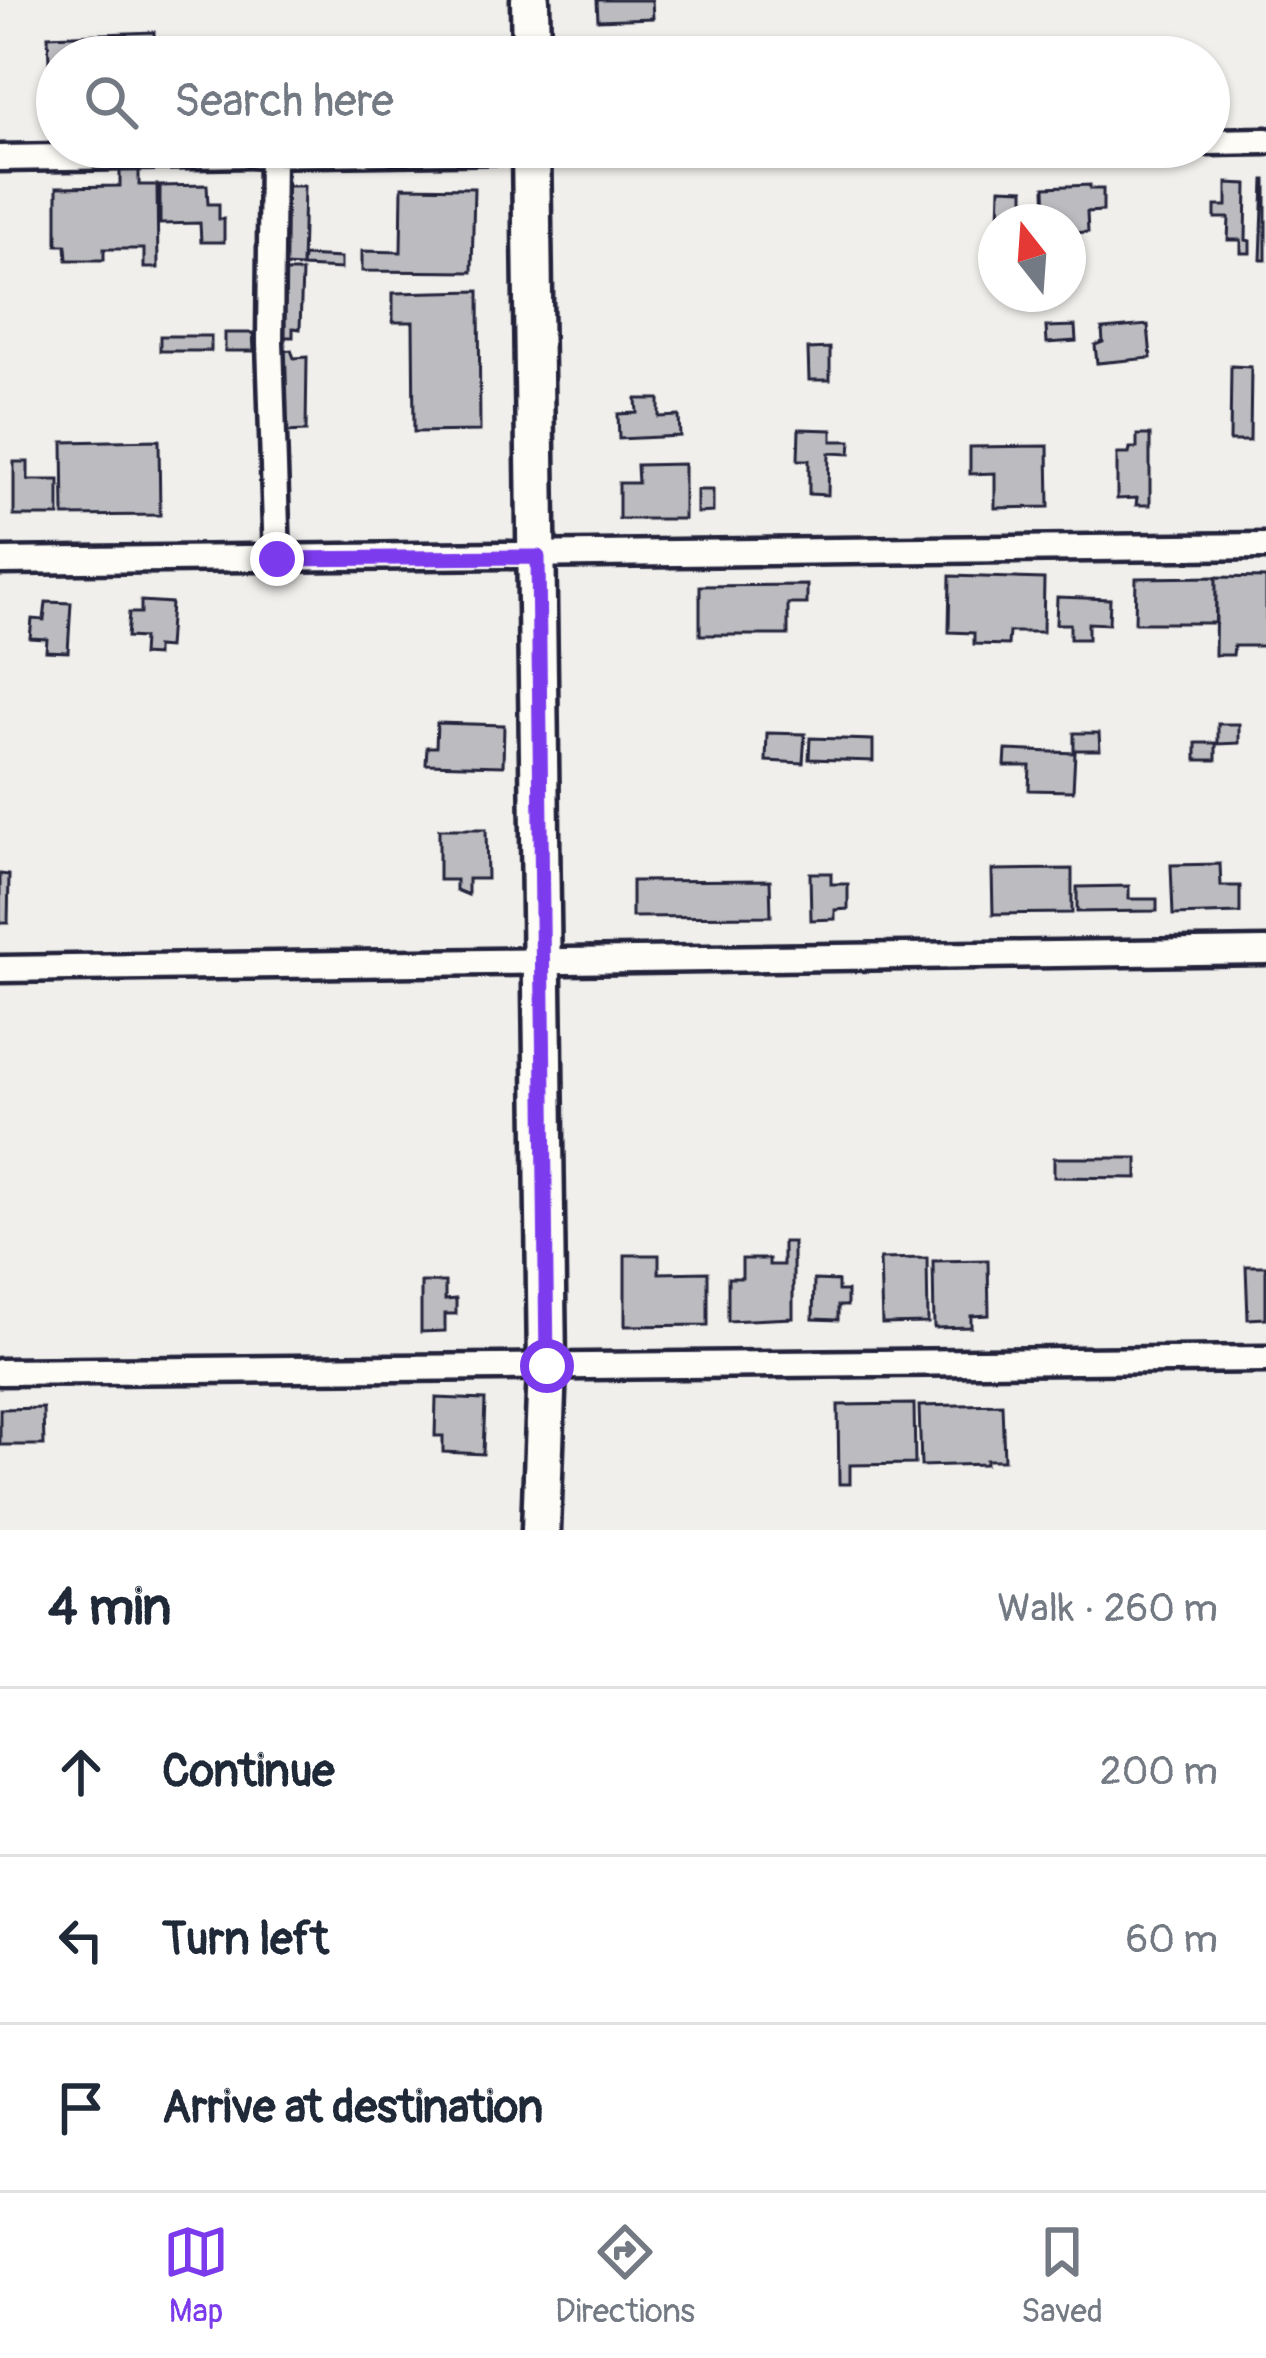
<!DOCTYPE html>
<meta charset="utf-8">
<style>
body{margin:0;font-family:Pangolin,sans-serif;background:#f6f6f7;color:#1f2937}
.compass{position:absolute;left:978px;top:204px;width:108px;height:108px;border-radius:50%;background:#fff;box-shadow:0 3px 9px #0004;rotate:343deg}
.stop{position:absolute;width:36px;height:36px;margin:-27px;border:9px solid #7c3aed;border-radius:50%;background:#fff}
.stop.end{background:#7c3aed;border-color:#fff;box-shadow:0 3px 12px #0008}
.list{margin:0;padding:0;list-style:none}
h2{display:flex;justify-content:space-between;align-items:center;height:156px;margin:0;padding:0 48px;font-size:51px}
h2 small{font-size:39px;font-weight:400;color:#747a83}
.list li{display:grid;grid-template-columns:78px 1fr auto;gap:36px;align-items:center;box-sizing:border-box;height:168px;padding:0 48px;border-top:3px solid #e0e1e3}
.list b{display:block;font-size:45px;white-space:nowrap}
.list em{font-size:39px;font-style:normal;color:#747a83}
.icon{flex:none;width:66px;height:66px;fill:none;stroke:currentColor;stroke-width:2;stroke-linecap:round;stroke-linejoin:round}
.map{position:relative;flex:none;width:1266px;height:1530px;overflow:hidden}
.search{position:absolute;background:#fff;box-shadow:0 3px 9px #0004;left:36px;right:36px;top:36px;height:132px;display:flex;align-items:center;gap:30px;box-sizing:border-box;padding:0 42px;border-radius:66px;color:#747a83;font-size:45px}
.sheet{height:660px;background:#fff}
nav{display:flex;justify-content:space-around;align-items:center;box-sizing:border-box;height:168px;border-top:3px solid #e0e1e3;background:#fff;font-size:33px;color:#747a83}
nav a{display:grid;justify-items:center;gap:6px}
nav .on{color:#7c3aed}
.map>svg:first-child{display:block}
</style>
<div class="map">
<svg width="1266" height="1530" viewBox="0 0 1266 1530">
<rect width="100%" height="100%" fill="#f0efec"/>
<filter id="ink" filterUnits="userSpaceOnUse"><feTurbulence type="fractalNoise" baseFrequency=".00833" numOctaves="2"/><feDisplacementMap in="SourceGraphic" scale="24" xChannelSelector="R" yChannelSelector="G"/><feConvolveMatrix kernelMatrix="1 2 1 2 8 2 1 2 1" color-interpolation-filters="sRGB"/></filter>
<g filter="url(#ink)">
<path fill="#bcbcc0" stroke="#22223b" stroke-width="3" d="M597,0H652L653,18L598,20Z
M154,32L155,57H57V114H51L48,36Z
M1058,40V57H1043V41Z
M139,168V185H157L158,268H144V249H104V260H67L66,245H57V187L120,186V169Z
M1264,180H1266V260H1261Z
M1227,183L1247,184L1246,240L1250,241V253H1241V240H1228L1229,218H1215V206H1227Z
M207,185L208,204H219V219H224V242H201L200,223L160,224V186Z
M1090,185V189H1103V211L1087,212L1088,232L1068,233V222H1046L1045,187Z
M286,186H304L302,267L284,266Z
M402,187L474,188L472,272L362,271V251L401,252Z
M1000,188L1024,189V222H999Z
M303,256L341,258V269L302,267Z
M285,272H302L300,329L293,328V337H284Z
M479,291L480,431L414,432L413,322H393V293Z
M1148,325L1151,358L1097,363L1095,345L1103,342L1102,329Z
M1075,326L1076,341L1047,343L1046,327Z
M225,333H253L254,351H225Z
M160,336H211V351H160Z
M830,348V380H809L808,349Z
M291,350L294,358L307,357L306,431L285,432L282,351Z
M1231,366L1251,367L1250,441H1230Z
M636,399H659V417L679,416L680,436L619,439L618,414L637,413Z
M799,429L832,430V441H851L850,454L829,453L828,495L809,494V460H798Z
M1137,435H1150V505H1136L1137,498L1117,499V454H1129L1130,448H1137Z
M159,440L160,515L64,516L63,442Z
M1048,446L1049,507L995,508V473L970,474V447Z
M14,462H28V480H59V516H14Z
M684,464V519H619V483H638L637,465Z
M697,490H713V512L697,513Z
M950,576L1044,579L1043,632H1009L1008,645L974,644V633L949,632Z
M1216,577L1266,578V646H1234L1233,655H1215Z
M1216,577V623H1135L1136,578Z
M807,585V604H788V635H700V586Z
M1057,597L1110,599L1109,624L1088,623V639H1070V624H1056Z
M141,601L171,603L168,648L156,647V656L142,655L143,638L127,637L129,613H141Z
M46,602L71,603L68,652L46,651L47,639L30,638L32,619L44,620Z
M437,723L504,725L503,766L426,764L427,747H436Z
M1218,724H1239V743L1218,744Z
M767,733L805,734L803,763L766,761Z
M1074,733H1099L1100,750H1074Z
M810,738L873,740V761L809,759Z
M1196,743H1216V760H1196Z
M1006,750L1075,753L1073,791L1029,790L1030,766H1005Z
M439,829H486L487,879H468V895L456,890V880H439Z
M1220,864L1221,886H1240V913L1173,915L1171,865Z
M1072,869V913L993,914L992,870Z
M810,873H831V884H848V909L835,910V919L811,920Z
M0,874L9,875L8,923H0Z
M770,880L771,916L632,917V881Z
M1129,886V899H1157V911L1077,912V887Z
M1054,1158H1137V1178L1054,1177Z
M783,1242H793V1318L728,1321V1278H742V1259H769V1265H783Z
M625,1255H659V1273L708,1272V1325L625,1326Z
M927,1258L928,1323L882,1324L880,1259Z
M988,1260L989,1315L971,1316V1327L934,1328L933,1261Z
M1246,1266H1266V1318L1248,1319Z
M814,1280L838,1281V1291H847V1306H838V1320L813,1319Z
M421,1282H445V1300L456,1299V1314H445V1331L421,1332Z
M436,1398L485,1400L483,1454L443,1452V1436H435Z
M914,1404L915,1464L850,1465V1484H839L838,1405Z
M1002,1404L1004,1460H986V1464L921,1466L919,1406Z
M43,1408L44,1445H0V1409Z"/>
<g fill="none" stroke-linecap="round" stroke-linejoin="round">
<defs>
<path id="street" d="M1209,142L1266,141
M272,153L270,342L277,559
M0,158L695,147
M0,561L1266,546
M0,969L1266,951
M0,1372L1266,1359"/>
<path id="secondary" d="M530,0L531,57
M531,147L547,1366L541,1530"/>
</defs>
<use href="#street" stroke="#22223b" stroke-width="33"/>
<use href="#secondary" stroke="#22223b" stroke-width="45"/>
<use href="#street" stroke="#fdfcf7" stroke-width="24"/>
<use href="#secondary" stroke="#fdfcf7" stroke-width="36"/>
</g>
</g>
<g fill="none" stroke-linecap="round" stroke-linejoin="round" filter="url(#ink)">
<path stroke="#7c3aed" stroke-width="15" d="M277,559L538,557L547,1366"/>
</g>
</svg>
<svg class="compass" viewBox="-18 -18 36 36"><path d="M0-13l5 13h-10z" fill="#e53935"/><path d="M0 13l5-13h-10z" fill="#747a83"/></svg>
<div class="stop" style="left:547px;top:1366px"></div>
<div class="stop end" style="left:277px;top:559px"></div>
<div class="search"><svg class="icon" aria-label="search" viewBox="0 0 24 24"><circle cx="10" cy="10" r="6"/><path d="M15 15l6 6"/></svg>Search here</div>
</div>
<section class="sheet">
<h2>4 min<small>Walk · 260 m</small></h2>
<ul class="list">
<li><svg class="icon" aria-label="ahead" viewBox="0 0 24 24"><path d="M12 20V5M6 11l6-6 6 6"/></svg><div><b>Continue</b></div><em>200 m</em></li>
<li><svg class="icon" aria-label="left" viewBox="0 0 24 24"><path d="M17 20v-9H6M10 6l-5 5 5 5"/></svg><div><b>Turn left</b></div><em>60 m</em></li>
<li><svg class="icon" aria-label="arrive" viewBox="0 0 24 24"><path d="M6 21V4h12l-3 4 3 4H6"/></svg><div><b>Arrive at destination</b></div></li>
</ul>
</section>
<nav>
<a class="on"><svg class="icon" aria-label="map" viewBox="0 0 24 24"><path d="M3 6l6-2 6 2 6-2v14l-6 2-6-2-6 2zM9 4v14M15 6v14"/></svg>Map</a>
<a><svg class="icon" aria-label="directions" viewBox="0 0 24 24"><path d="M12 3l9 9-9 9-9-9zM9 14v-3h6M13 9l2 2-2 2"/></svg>Directions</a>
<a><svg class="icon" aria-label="saved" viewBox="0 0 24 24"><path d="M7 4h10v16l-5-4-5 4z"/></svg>Saved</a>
</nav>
